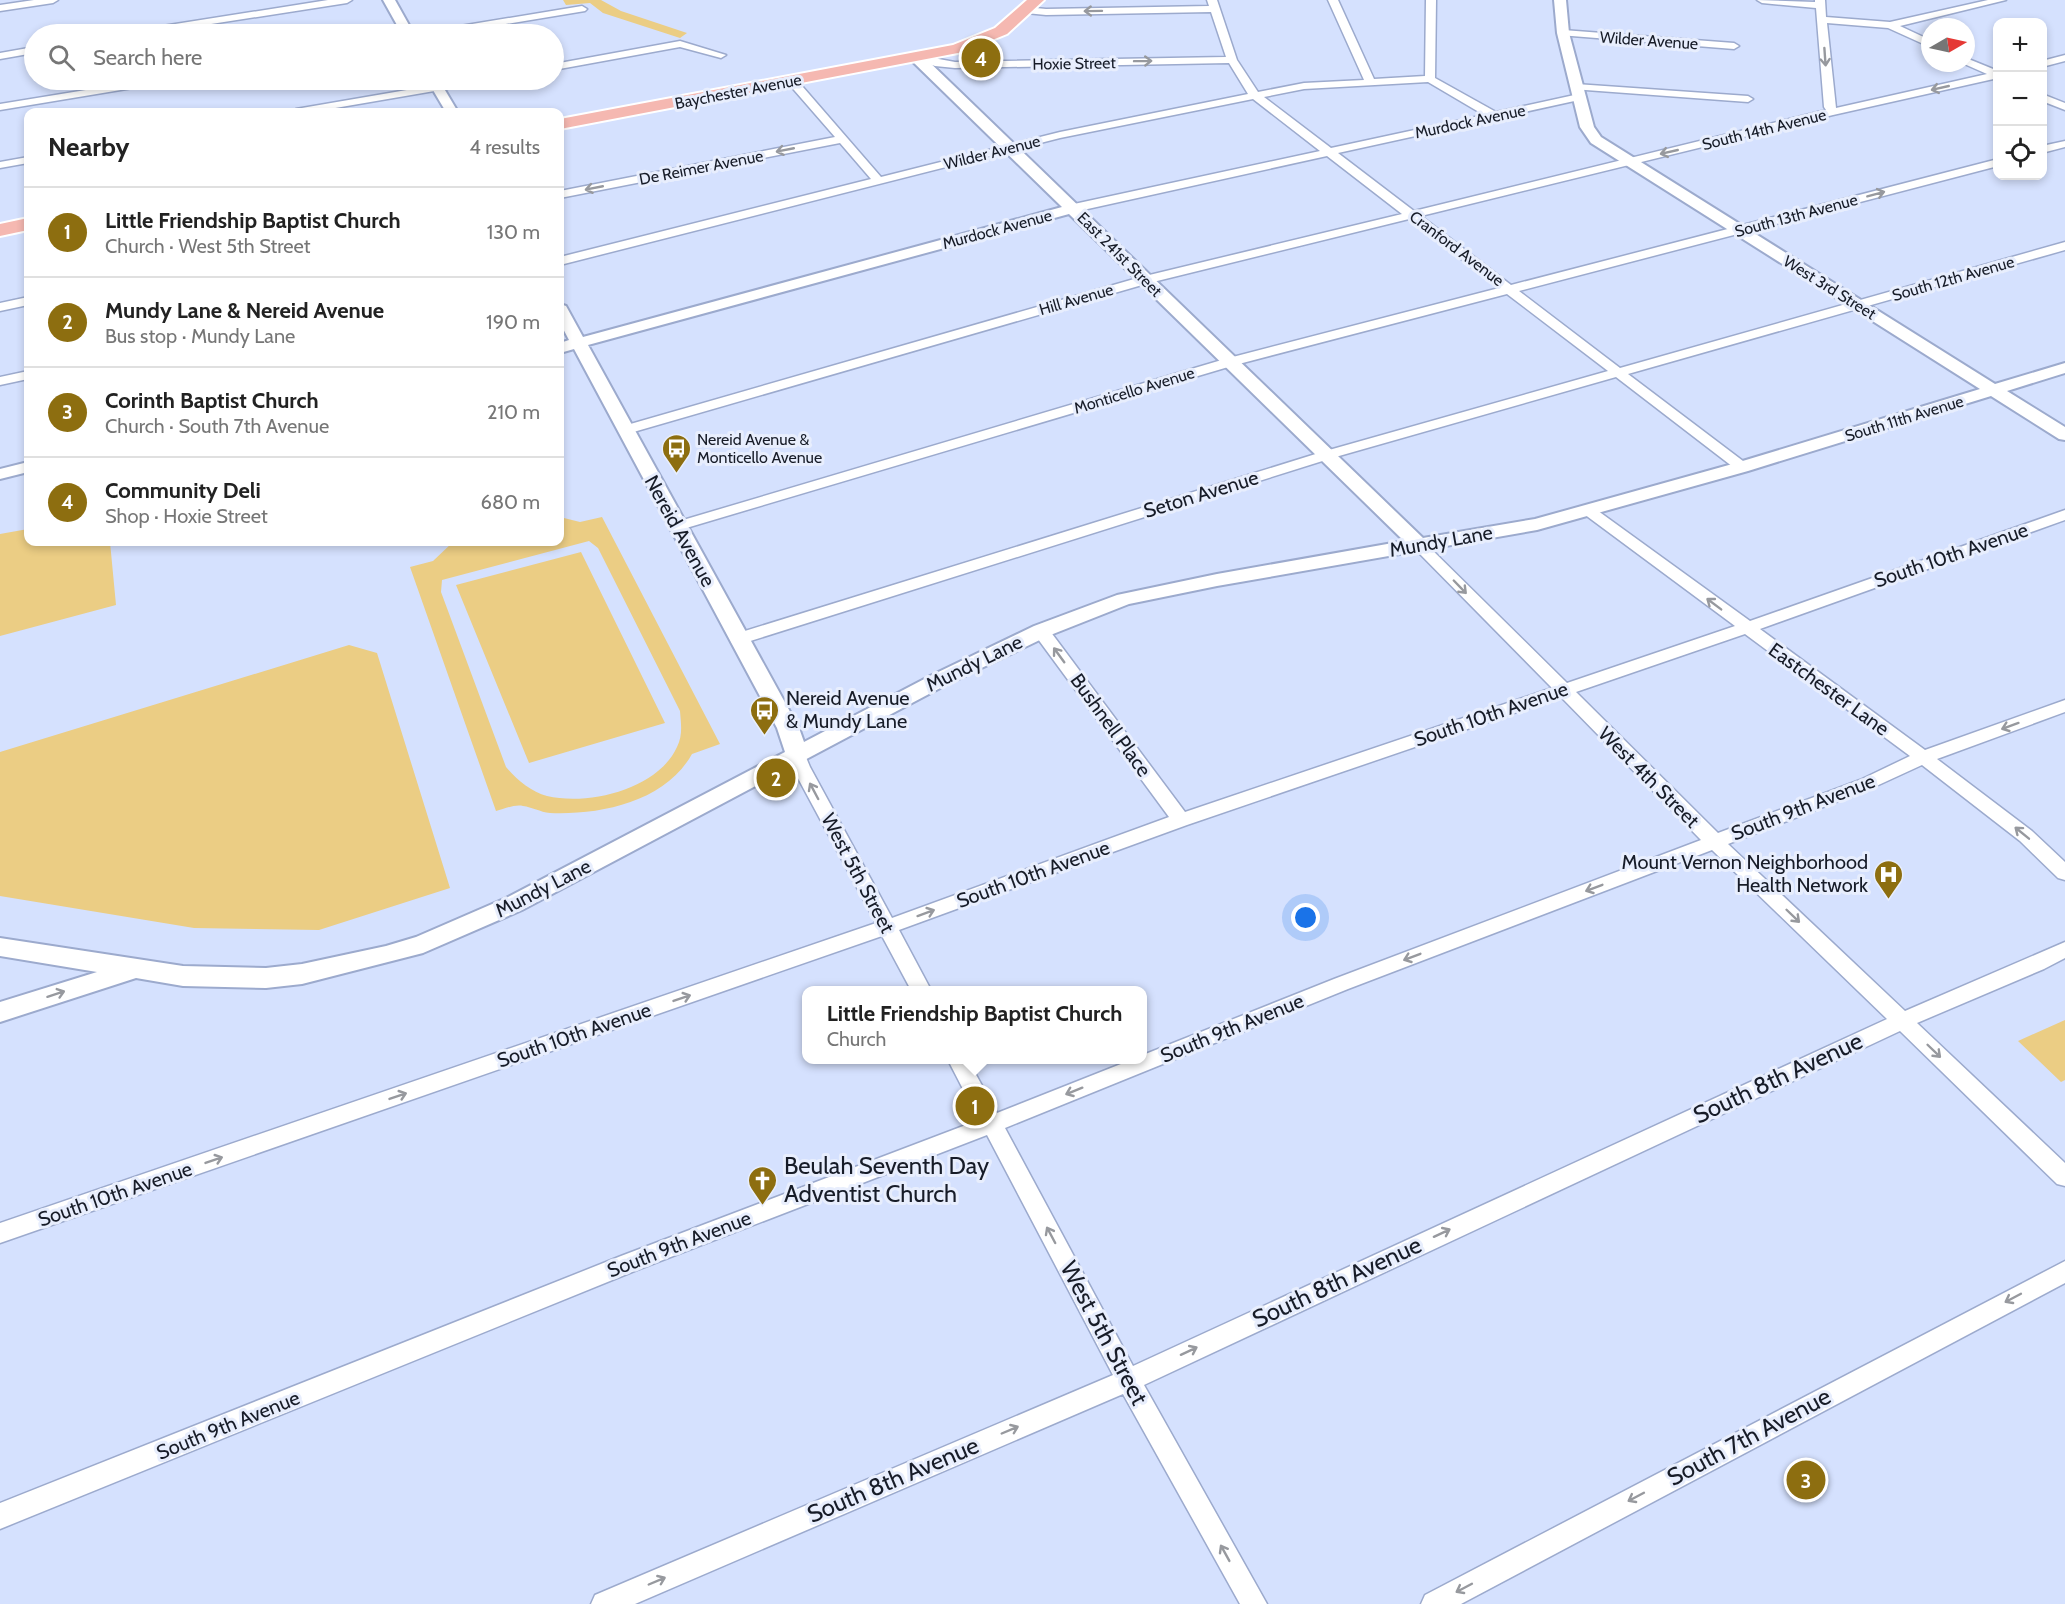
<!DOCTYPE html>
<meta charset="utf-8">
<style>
body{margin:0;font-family:Cabin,sans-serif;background:#f2f2f2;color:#222}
.controls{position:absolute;right:18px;top:18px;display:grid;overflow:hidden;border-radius:12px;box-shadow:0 3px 9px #0003}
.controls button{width:54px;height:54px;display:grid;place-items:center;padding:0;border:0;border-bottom:2px solid #e0e0e0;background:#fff;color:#222;font:30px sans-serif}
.compass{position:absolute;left:1921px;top:18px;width:54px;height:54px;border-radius:50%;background:#fff;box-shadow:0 3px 9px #0003;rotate:81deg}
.you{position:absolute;left:1306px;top:918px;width:21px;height:21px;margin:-15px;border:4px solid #fff;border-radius:50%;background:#1a73e8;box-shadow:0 0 0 9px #1a73e833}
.badge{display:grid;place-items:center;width:39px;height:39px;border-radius:50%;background:#8d6e10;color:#fff;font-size:20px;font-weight:700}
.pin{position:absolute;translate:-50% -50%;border:3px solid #fff;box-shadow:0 2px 6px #0006}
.popup{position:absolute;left:802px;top:986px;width:345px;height:78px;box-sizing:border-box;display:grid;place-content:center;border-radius:12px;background:#fff;filter:drop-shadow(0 2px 4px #0005);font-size:20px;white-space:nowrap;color:#767676}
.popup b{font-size:22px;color:#222}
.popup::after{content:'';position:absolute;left:50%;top:100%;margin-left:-12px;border:12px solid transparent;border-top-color:#fff}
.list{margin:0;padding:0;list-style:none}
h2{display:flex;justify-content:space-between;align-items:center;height:78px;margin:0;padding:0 24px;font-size:26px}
h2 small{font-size:20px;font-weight:400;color:#767676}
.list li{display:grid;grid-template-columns:39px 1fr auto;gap:18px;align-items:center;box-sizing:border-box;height:90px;padding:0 24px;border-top:2px solid #e0e0e0}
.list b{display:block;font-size:22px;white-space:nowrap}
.list p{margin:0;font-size:20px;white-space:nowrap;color:#767676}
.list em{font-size:20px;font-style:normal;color:#767676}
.icon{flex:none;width:33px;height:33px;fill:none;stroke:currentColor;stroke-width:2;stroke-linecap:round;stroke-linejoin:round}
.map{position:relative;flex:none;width:2065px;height:1604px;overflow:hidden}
.search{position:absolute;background:#fff;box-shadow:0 3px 9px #0003;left:24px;top:24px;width:540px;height:66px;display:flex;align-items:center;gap:15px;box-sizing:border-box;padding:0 21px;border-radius:33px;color:#767676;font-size:22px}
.panel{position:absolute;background:#fff;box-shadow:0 3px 9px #0003;left:24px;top:108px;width:540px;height:438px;border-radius:12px}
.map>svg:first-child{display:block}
</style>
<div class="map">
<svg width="2065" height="1604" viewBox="0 0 2065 1604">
<rect width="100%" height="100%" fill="#d5e1fe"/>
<path fill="#ebcd84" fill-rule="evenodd" d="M563,0H601L621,11L687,33L680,38L603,13L590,3L566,5Z
M560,517L580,522L602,517L720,744L692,754C665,802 601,815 550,813C540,812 532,807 523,806C515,804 504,809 496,811L410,567L433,561L453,542H560ZM589,541L598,548L680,711C681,724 683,735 677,747C658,789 589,806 547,796C531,792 516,779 506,767L441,592L442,580Z
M28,529V542H110L116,605L0,636V534Z
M581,552L665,723L529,763L456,585Z
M349,645L377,653L450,888L319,930L194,928L0,896V752Z
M2065,1020V1080L2061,1082L2018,1041Z"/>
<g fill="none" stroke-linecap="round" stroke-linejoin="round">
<defs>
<path id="minor" d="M34,0H58L53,3L0,11V5Z
M328,0H352L347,3L147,34H126L131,31Z
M1207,0H1217L1237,60L1258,92L1304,83L1364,80L1328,0H1338L1374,79L1425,76L1426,0H1436L1435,78L1496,112L1579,94L1584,97L1579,100L1338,153L1414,211L1826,110L1824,107L1816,8L1762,3L1757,0L1815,2V0H1825L1826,17L1890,22L1988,0H2006L1900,26L1930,40V47L1888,28L1827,23L1836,108L1987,74L1962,63H1966V58L1998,71V78L1833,115L1421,216L1511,285L1998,159V166L1519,291L1620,368L2065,242V250L1628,374L1747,464L1749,467L1747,470H1737L1616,377L1332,458L744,643H732L730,639L732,635L1322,452L1608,371L1507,294L1235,365L683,529H673L670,526L673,523L1225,359L1499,288L1409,219L1149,283L630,433H620L618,430L620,427L1141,277L1402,214L1327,156L1074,212L1068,208L1074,204L1320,151L1253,99L1060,138L560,265V257L871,179L840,143L560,198V191L835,137L788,83L787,81L792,78L796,79L881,177L1060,132L1248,94L1229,63L955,68L935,66L912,58L917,55L955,62L1226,57L1211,12L1046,15L1026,13L1021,10L1026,7L1046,9L1209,6ZM1428,82L1484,115L1331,148L1264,97L1304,89Z
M582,6L587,9L585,11L445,34H425L430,31Z
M1563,30L1734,43L1739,46L1734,49L1559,35V31Z
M680,41L726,55L721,58L680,47L554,70V64Z
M34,47V53L0,59V53Z
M2065,55V61L2042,67V61Z
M147,80H168L163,83L0,110V104Z
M465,80H486L481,83L312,112H291L296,109Z
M1576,84L1748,96L1753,99L1748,102L1572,89L1571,87Z
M2042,94L2065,103V110L2042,101Z
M2065,141V147L2042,153V146Z
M28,157V163L0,168V162Z
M28,297V305L0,311V303Z
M28,371V379L0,385V377Z
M1589,506L1594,508L1750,621L2065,510V520L1760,629L1925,750L2065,700V712L1937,759L2032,831L2065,862V880L2058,878L2020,841L1922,765L1872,788L1728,844L1905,1011L2065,942V958L2044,969L1917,1023L2065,1163V1186L2057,1184L1900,1031L1144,1385L1267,1604H1240L1123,1394L635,1604H591L595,1595L1113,1375L987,1135L637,1270L0,1529V1503L621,1256L979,1120L948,1060H968L997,1113L1131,1060H1143V1055L1334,979L1701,840L1561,697L1187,825L899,930L931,990H911L882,936L0,1243V1223L876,923L792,767L788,754L791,750H803L810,767L892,918L1169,817L1035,635L1033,631L1035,627H1047L1185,812L1552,688L1414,548L1411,545L1414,542H1424L1567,683L1735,626L1584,514L1581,511L1584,508ZM1745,634L1910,756L1860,780L1718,833L1576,692ZM1712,850L1887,1019L1133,1366L1005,1128L1348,989Z
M2065,1261V1283L1461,1604H1421L1425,1595Z"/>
<path id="tertiary" d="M383,0H395L414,34H402Z
M1554,0H1566L1569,33L1594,127L1601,137L1995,384L2065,363V373L2007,391L2065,427V440L2059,439L1991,396L1748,471L1537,530L1217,586L1129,604L1048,636L944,686L522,910L423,953L302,984L266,988L183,986L136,978L0,1022V1002L97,972L0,956V938L183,966L266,968L302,964L386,946L416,937L506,898L785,752L777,728L574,349L560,353V343L569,340L560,323V304L566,306L583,337L1062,207L912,61L911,58L912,55H922L1423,538L1535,519L1736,463L1980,389L1591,143L1580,127L1557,33ZM1069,214L1404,541L1217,574L1117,595L1034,626L930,676L804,742L799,728L588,345Z
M427,80H439L458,112H446Z
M28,462V472L0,479V469Z"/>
<path id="primary" d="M1027,0H1044L1007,34L963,52L560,129V119L953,45L995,28Z
M28,218V230L0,236V224Z"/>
</defs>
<use href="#minor" stroke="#9caacd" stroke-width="3"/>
<use href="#tertiary" stroke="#9caacd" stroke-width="4"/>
<use href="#primary" stroke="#fff" stroke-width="4"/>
<use href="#minor" fill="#fff" fill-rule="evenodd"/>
<use href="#tertiary" fill="#fff" fill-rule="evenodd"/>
<use href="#primary" fill="#f5b8b1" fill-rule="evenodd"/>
</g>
<defs><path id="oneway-shaft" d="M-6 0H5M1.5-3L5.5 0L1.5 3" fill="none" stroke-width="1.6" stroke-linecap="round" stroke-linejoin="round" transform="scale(1.5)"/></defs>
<g stroke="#97999e">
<use href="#oneway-shaft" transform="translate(1093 11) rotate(179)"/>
<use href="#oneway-shaft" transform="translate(1825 57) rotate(86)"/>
<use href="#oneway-shaft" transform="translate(1143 61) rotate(-1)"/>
<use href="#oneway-shaft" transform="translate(1940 88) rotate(167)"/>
<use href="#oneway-shaft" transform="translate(785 150) rotate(169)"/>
<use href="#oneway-shaft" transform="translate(1669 152) rotate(167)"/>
<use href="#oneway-shaft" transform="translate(594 188) rotate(169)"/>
<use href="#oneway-shaft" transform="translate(1876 194) rotate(-15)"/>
<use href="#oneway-shaft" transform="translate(1460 587) rotate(46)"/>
<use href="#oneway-shaft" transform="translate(1714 604) rotate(-143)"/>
<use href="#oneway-shaft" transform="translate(1059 655) rotate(-126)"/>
<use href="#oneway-shaft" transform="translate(2010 726) rotate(160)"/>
<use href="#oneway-shaft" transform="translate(814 791) rotate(-118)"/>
<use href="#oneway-shaft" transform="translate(2022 833) rotate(-141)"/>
<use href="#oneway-shaft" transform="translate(1594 888) rotate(159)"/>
<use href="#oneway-shaft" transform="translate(926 913) rotate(-20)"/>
<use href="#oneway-shaft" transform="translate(1793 916) rotate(44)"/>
<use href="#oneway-shaft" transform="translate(1412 957) rotate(159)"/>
<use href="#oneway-shaft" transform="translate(56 994) rotate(-18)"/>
<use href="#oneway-shaft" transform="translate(682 998) rotate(-19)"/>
<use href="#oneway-shaft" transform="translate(1934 1051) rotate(44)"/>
<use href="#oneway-shaft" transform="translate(1074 1091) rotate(158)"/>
<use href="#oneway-shaft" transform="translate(398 1096) rotate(-19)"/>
<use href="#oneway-shaft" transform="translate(214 1160) rotate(-19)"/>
<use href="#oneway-shaft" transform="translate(1442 1233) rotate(-25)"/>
<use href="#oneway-shaft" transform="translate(1051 1235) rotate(-118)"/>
<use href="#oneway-shaft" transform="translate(2013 1298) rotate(152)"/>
<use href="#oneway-shaft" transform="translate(1189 1351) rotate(-25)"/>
<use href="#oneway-shaft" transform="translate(1010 1430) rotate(-23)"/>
<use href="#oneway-shaft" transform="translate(1636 1497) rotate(152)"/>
<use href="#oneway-shaft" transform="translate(1225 1553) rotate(-119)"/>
<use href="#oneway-shaft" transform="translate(657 1581) rotate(-23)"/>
<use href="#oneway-shaft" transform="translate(1464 1588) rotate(152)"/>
</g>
<defs>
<symbol id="bus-pin" viewBox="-11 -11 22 30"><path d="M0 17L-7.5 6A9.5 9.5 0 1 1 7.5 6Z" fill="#8d6e10" stroke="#e8eefd"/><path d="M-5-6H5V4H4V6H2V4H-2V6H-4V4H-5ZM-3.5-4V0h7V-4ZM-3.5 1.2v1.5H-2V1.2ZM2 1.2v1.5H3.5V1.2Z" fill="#fff"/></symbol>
<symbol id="hospital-pin" viewBox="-11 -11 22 30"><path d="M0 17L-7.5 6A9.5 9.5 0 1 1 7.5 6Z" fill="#8d6e10" stroke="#e8eefd"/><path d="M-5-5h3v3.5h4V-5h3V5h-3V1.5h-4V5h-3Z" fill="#fff"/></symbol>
<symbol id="church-pin" viewBox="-11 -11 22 30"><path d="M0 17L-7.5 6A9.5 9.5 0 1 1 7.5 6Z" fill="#8d6e10" stroke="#e8eefd"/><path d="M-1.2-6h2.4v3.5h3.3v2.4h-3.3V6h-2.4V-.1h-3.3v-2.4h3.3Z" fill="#fff"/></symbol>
</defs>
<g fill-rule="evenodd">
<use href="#bus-pin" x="660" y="432" width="33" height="45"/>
<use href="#bus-pin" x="748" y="694" width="33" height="45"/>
<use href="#hospital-pin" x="1872" y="858" width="33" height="45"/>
<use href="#church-pin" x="746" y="1164" width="33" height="45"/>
</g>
<g text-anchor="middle" stroke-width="6" stroke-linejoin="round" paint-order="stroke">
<g font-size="16" fill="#171c28" stroke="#e8eefd">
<text transform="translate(1649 40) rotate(4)" y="6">Wilder Avenue</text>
<text transform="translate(1074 63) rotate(-1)" y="6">Hoxie Street</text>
<text transform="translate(738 91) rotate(-11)" y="6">Baychester Avenue</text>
<text transform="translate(1470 121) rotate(-12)" y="6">Murdock Avenue</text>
<text transform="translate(1764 129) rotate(-14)" y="6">South 14th Avenue</text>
<text transform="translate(992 152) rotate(-14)" y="6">Wilder Avenue</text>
<text transform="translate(701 167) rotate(-11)" y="6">De Reimer Avenue</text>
<text transform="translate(1796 215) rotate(-15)" y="6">South 13th Avenue</text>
<text transform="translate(997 229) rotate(-15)" y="6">Murdock Avenue</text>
<text transform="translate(1457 248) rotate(37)" y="6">Cranford Avenue</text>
<text transform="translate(1120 254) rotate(45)" y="6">East 241st Street</text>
<text transform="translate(1953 278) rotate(-16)" y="6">South 12th Avenue</text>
<text transform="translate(1830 287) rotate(32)" y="6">West 3rd Street</text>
<text transform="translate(1076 299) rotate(-16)" y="6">Hill Avenue</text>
<text transform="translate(1134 390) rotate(-17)" y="6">Monticello Avenue</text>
<text transform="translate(1904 418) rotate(-17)" y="6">South 11th Avenue</text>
</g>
<g font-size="16" fill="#171c28" stroke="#e8eefd" text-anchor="start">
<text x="697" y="445">Nereid Avenue &amp;<tspan x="697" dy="18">Monticello Avenue</tspan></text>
</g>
<g font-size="20" fill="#171c28" stroke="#e8eefd">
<text transform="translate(1201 494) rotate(-17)" y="7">Seton Avenue</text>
<text transform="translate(680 531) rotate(61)" y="7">Nereid Avenue</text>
<text transform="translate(1441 541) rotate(-10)" y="7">Mundy Lane</text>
<text transform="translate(1951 555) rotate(-19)" y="7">South 10th Avenue</text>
<text transform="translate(974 663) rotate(-26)" y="7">Mundy Lane</text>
<text transform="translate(1829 689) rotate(36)" y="7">Eastchester Lane</text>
<text transform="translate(1491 714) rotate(-19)" y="7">South 10th Avenue</text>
<text transform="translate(1111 725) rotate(54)" y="7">Bushnell Place</text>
<text transform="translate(1649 777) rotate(45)" y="7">West 4th Street</text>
<text transform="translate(1803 807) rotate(-21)" y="7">South 9th Avenue</text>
<text transform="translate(858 873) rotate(62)" y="7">West 5th Street</text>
<text transform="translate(1033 874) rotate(-20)" y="7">South 10th Avenue</text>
<text transform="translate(543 888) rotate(-27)" y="7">Mundy Lane</text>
<text transform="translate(1232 1028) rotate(-22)" y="7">South 9th Avenue</text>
<text transform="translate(574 1035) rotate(-19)" y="7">South 10th Avenue</text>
<text transform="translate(115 1194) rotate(-19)" y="7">South 10th Avenue</text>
<text transform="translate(679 1244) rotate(-21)" y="7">South 9th Avenue</text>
<text transform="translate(228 1425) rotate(-22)" y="7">South 9th Avenue</text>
</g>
<g font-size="20" fill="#171c28" stroke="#e8eefd" text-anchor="start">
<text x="786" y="705">Nereid Avenue<tspan x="786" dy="23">&amp; Mundy Lane</tspan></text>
<text x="1868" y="869" text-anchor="end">Mount Vernon Neighborhood<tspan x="1868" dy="23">Health Network</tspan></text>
</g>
<g font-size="24" fill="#171c28" stroke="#e8eefd">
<text transform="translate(1778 1078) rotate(-25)" y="8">South 8th Avenue</text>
<text transform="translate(1337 1282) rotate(-25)" y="8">South 8th Avenue</text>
<text transform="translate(1104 1333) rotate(62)" y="8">West 5th Street</text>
<text transform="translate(1749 1437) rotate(-28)" y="8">South 7th Avenue</text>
<text transform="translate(893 1480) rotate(-23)" y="8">South 8th Avenue</text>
</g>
<g font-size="24" fill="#171c28" stroke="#e8eefd" text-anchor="start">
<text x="784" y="1174">Beulah Seventh Day<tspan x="784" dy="28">Adventist Church</tspan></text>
</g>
</g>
</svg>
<div class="controls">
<button>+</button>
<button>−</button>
<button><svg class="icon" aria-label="locate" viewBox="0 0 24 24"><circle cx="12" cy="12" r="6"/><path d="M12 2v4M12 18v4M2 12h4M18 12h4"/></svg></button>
</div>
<svg class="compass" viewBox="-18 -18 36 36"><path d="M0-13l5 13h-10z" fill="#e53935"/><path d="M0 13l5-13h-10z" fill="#767676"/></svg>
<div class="you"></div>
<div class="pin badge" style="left:975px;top:1106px">1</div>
<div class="popup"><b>Little Friendship Baptist Church</b>Church</div>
<div class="pin badge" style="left:776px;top:778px">2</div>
<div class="pin badge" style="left:1806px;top:1480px">3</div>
<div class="pin badge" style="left:981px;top:58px">4</div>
<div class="search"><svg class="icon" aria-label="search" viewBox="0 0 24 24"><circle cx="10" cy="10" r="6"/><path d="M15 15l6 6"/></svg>Search here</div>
<section class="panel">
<h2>Nearby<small>4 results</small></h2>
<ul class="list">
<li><span class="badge">1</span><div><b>Little Friendship Baptist Church</b><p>Church · West 5th Street</p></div><em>130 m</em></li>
<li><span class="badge">2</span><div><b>Mundy Lane &amp; Nereid Avenue</b><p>Bus stop · Mundy Lane</p></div><em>190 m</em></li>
<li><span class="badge">3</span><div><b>Corinth Baptist Church</b><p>Church · South 7th Avenue</p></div><em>210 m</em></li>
<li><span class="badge">4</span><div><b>Community Deli</b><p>Shop · Hoxie Street</p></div><em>680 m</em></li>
</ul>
</section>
</div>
